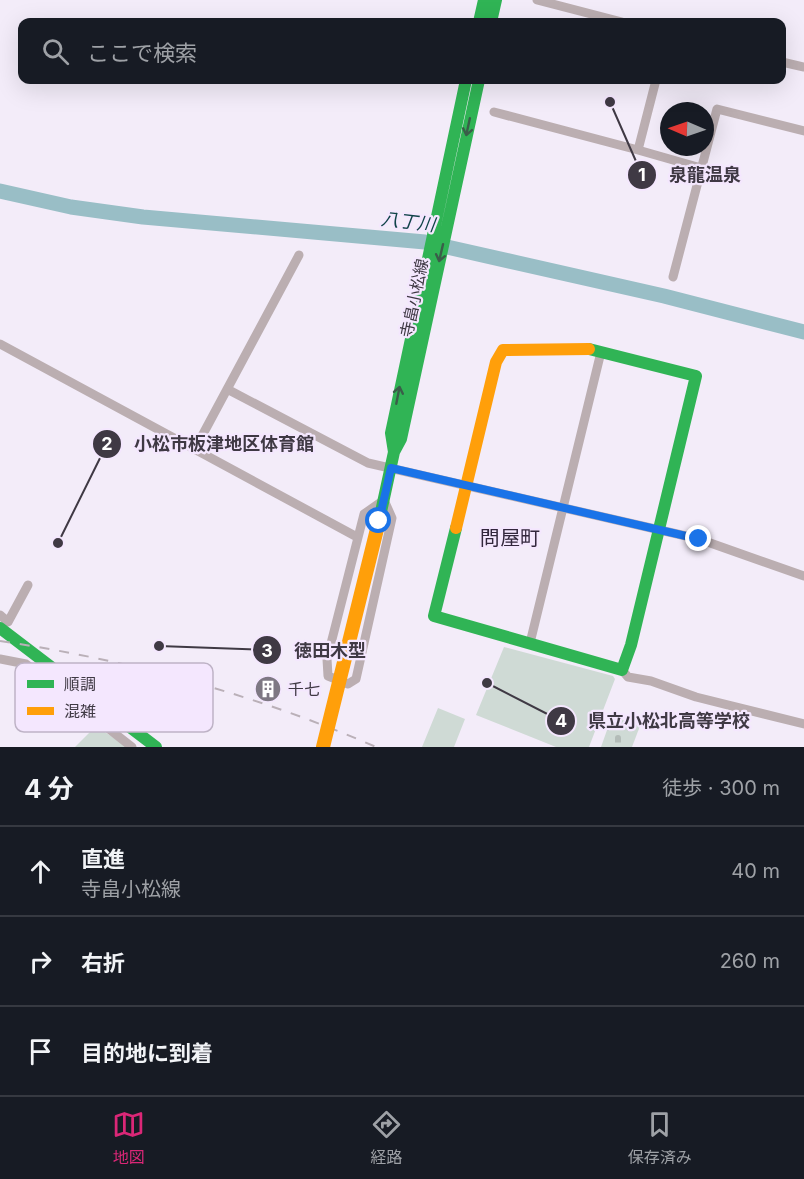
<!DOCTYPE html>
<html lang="ja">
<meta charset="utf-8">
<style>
body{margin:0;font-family:Inter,"Noto Sans JP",sans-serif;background:#242831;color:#f1f3f6}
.compass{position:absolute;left:660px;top:102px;width:54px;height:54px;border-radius:50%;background:#171b24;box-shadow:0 6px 24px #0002;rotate:272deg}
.stop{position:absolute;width:18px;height:18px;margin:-14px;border:4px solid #1a73e8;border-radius:50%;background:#fff}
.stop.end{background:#1a73e8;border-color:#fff;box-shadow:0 2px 6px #0008}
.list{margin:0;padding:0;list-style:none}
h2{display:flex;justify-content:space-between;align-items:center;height:78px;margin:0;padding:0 24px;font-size:26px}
h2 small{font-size:20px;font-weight:400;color:#9ea1a6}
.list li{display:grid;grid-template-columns:39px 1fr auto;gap:18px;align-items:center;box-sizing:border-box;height:90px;padding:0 24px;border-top:2px solid #363941}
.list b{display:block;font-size:22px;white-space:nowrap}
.list p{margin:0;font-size:20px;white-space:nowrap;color:#9ea1a6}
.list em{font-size:20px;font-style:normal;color:#9ea1a6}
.icon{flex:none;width:33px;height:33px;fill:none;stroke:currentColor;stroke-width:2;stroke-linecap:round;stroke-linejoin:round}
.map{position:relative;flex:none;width:804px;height:747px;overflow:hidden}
.search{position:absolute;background:#171b24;box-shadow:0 6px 24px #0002;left:18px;right:18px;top:18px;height:66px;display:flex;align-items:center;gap:15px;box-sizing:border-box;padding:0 21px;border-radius:12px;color:#9ea1a6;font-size:22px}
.sheet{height:348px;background:#171b24}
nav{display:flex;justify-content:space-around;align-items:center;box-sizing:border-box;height:84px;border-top:2px solid #363941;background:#171b24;font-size:16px;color:#9ea1a6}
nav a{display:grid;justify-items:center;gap:3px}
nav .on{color:#db2777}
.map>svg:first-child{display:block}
</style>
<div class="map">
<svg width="804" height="747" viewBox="0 0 804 747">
<defs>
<pattern id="cemetery-stones" width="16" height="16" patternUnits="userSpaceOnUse" patternTransform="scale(1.5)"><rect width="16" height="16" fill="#cfdad5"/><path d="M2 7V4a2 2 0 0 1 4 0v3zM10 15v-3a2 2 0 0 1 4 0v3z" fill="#b3bcb8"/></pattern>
</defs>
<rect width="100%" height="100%" fill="#f3ecf9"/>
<path fill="url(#cemetery-stones)" d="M612,716L640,726L632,747H601Z"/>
<path fill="#cfdad5" d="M504,647L613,676L615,679L589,747H556L476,715Z
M438,708L465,719L454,747H422Z
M96,726L127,747H75Z"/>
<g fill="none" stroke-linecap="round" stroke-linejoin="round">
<path stroke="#99bec6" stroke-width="15" d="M0,191L71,207L143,217L425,242L664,296L804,332"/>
<path stroke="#bbaeb1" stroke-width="9" d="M537,0L622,22
M782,62L804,67
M494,112L638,150L656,80
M638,150L701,168
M673,277L717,109L804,131
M0,344L357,537
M227,389L368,463L699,539L804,576
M195,449L299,255
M384,500L392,518L356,679L348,684L328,676L327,659L364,514Z
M0,615L8,622L28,585
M530,643L601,352
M0,659L26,664L132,747
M622,670L628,677L651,681L696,697L804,724"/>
<path stroke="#30b455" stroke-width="12" d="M479,22L484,0
M491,22L496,0
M394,452L391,433L466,80
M379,521L394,452L401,439L479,80
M456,528L434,616L622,670L631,645L696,376L589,349
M0,628L156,747"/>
<path stroke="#ff9f0a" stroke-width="12" d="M456,528L496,362L503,350L589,349"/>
<path stroke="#bab0b8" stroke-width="2" stroke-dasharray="10 10" stroke-linecap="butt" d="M0,641C129,660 257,695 376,747"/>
<path stroke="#ff9f0a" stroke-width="14" d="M323,747L379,521"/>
</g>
<defs><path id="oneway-shaft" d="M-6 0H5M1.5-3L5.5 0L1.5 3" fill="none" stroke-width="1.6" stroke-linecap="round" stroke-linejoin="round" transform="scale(1.5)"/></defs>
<g stroke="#3a5e49">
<use href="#oneway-shaft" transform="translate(468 127) rotate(102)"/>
<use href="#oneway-shaft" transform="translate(441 253) rotate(103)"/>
<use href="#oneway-shaft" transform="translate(398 395) rotate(-79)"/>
</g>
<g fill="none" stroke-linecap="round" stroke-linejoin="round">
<path stroke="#1a73e8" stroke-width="8" d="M379,521L391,468L699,539"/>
</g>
<defs>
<symbol id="building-disc" viewBox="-11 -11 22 22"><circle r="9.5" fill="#7e7883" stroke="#f4e7fe"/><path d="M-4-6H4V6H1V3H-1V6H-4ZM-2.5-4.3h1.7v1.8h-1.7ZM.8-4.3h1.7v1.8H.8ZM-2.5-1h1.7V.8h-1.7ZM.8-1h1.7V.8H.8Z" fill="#fff"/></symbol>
</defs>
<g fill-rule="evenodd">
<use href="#building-disc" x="253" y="674" width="30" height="30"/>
</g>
<g text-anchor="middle" stroke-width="4.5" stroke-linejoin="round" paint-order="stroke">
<g font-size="16" fill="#3f3944" stroke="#f4e7fe">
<text transform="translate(414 298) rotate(-78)" y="6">寺畠小松線</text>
</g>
<g font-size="16" fill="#3f3944" stroke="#f4e7fe" text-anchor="start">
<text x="288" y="695">千七</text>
</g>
<g font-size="18" font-style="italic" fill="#104348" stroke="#f4e7fe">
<text transform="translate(408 222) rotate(7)" y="6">八丁川</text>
</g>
<g font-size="20" fill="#32273c" stroke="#f4e7fe">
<text x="510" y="545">問屋町</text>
</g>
</g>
<rect x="15" y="663" width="198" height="69" rx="9" fill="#f4e7fe" stroke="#beb3c6" stroke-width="1.5"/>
<rect x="27" y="680" width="27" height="8" fill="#30b455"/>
<rect x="27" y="707" width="27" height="8" fill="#ff9f0a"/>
<g font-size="16" fill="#3f3944">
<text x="64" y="690">順調</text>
<text x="64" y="717">混雑</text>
</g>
<path fill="none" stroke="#3f3944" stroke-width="2" d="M610 102L642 175M58 543L107 444M159 646L267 650M487 683L561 721"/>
<g fill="#3f3944" stroke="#f4e7fe" stroke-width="2">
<circle cx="610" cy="102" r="6"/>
<circle cx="58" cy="543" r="6"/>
<circle cx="159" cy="646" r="6"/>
<circle cx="487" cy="683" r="6"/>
<circle cx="642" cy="175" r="15"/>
<circle cx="107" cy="444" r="15"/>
<circle cx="267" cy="650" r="15"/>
<circle cx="561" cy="721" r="15"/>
</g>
<g font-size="18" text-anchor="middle" font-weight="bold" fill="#fff">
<text x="642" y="181">1</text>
<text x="107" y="450">2</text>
<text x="267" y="657">3</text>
<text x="561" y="727">4</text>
</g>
<g font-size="18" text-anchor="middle" font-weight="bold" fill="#3f3944" stroke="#f4e7fe" stroke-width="4.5" stroke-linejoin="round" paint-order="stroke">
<text x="705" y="181">泉龍温泉</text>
<text x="224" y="450">小松市板津地区体育館</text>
<text x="330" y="657">徳田木型</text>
<text x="669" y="727">県立小松北高等学校</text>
</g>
</svg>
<svg class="compass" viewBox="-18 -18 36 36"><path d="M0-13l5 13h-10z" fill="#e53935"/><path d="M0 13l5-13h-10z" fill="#9ea1a6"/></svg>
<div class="stop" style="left:379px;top:521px"></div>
<div class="stop end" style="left:699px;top:539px"></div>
<div class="search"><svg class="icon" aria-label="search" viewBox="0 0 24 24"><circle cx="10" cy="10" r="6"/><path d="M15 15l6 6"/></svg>ここで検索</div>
</div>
<section class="sheet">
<h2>4 分<small>徒歩 · 300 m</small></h2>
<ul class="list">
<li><svg class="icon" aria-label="ahead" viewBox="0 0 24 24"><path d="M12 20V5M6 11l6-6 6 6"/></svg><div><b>直進</b><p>寺畠小松線</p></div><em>40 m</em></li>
<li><svg class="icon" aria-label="right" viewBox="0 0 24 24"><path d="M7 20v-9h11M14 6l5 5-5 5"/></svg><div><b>右折</b></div><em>260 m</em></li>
<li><svg class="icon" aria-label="arrive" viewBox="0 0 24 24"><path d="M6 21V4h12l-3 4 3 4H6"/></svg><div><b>目的地に到着</b></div></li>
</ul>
</section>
<nav>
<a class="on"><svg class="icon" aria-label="map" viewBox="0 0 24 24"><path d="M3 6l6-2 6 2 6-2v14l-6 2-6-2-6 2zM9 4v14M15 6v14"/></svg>地図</a>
<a><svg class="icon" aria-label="directions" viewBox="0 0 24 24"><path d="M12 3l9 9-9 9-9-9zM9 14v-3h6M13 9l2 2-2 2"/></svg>経路</a>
<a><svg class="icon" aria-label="saved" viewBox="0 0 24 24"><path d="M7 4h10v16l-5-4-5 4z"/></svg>保存済み</a>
</nav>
